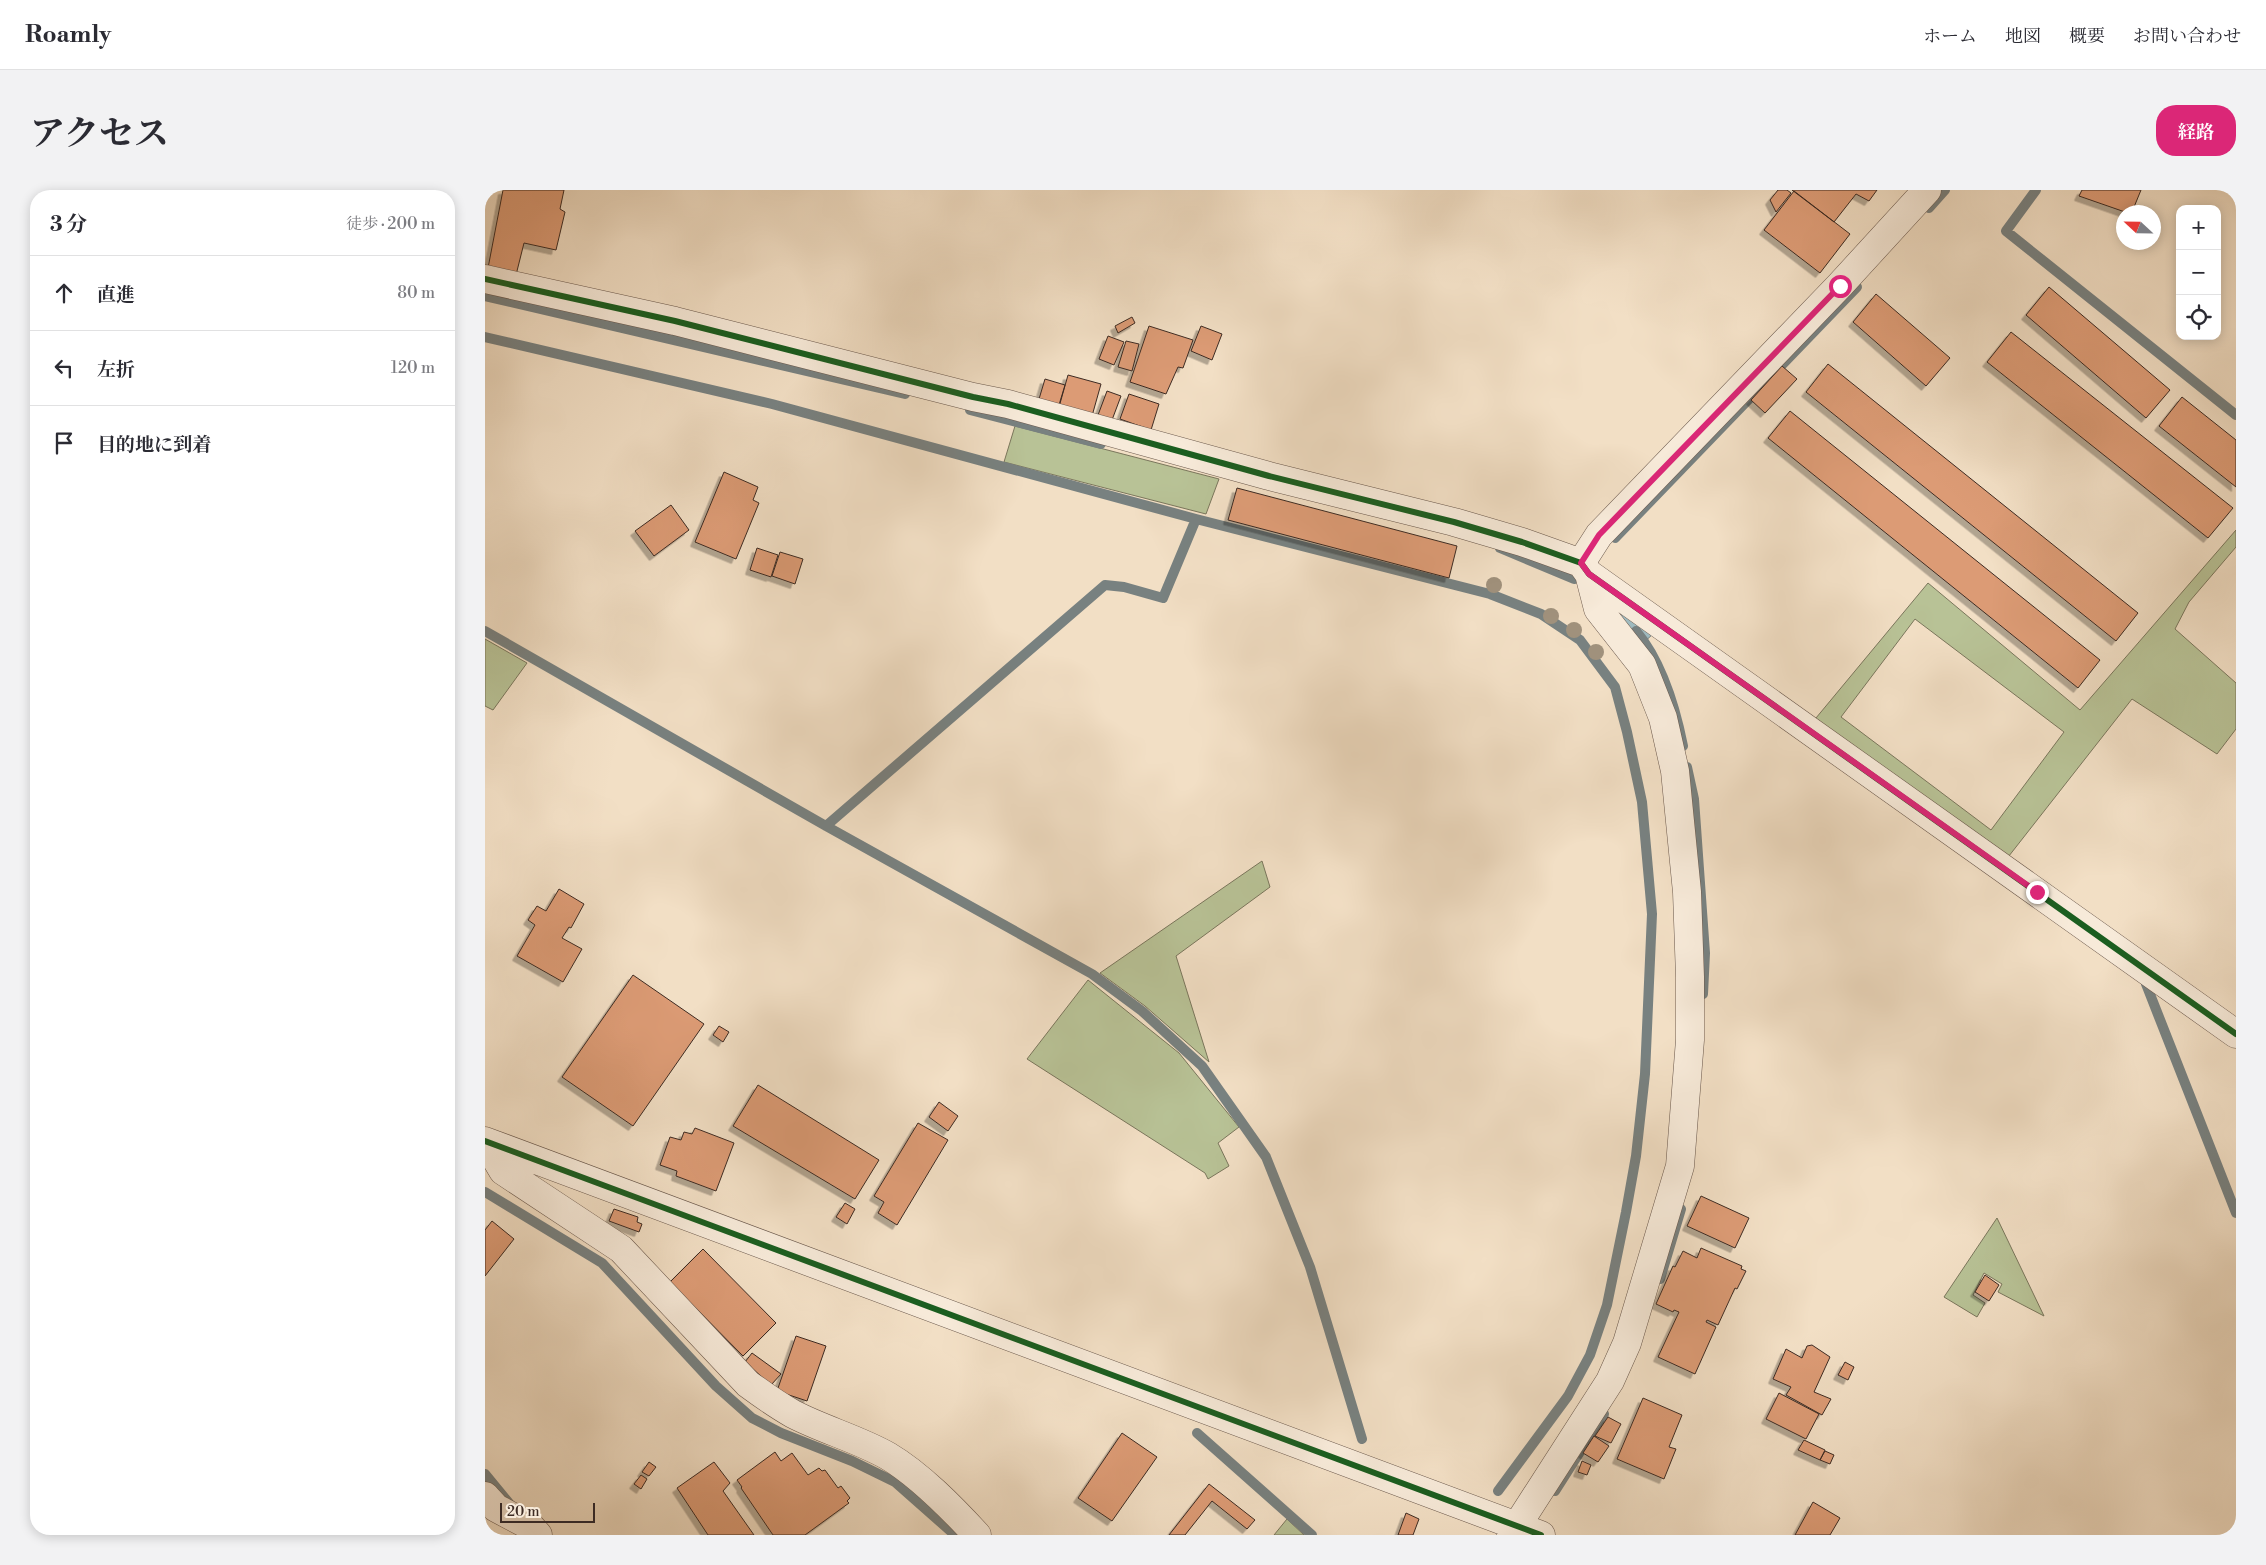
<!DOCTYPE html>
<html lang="ja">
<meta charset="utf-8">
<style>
body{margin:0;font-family:"Libre Bodoni","Noto Serif JP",serif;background:#f2f2f3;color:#2b2b33}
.controls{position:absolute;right:15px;top:15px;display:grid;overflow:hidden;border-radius:10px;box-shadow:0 2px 12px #0003}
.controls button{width:45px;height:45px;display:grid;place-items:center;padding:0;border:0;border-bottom:1px solid #e1e1e2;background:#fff;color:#2b2b33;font:25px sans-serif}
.compass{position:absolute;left:1631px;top:15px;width:45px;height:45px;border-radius:50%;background:#fff;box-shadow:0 2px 12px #0003;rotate:292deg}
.scale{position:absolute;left:15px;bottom:12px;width:95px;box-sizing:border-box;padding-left:5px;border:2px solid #3d2b23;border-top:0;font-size:14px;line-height:18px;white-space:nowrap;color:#3d2b23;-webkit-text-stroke:4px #f7ead9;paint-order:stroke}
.stop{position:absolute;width:15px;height:15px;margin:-11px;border:4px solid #db2777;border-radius:50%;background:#fff}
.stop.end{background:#db2777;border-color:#fff;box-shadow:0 1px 5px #0008}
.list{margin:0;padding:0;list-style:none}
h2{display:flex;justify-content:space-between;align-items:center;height:65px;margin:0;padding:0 20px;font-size:21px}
h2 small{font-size:16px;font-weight:400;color:#7c7c81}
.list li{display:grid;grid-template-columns:32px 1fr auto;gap:15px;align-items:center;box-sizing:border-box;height:75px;padding:0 20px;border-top:1px solid #e1e1e2}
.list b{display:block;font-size:19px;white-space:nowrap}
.list em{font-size:16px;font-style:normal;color:#7c7c81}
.icon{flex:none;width:28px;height:28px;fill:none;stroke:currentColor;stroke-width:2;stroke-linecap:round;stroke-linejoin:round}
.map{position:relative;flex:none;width:1751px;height:1345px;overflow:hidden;border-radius:20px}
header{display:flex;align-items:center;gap:30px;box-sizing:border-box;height:70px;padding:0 25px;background:#fff;border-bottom:1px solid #e1e1e2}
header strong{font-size:24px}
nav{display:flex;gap:28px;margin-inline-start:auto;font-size:18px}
.intro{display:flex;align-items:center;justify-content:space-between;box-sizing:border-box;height:120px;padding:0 30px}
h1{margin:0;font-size:35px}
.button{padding:12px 22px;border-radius:20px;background:#db2777;color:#fff;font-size:18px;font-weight:700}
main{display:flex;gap:30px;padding:0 30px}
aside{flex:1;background:#fff;border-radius:20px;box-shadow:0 2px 12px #0003}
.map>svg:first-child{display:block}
</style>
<header>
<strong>Roamly</strong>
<nav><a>ホーム</a><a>地図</a><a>概要</a><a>お問い合わせ</a></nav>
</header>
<div class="intro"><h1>アクセス</h1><a class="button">経路</a></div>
<main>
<aside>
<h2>3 分<small>徒歩 · 200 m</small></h2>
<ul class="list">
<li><svg class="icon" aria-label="ahead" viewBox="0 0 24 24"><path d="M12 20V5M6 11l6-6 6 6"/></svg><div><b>直進</b></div><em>80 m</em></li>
<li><svg class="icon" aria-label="left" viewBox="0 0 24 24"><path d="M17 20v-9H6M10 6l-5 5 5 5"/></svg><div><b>左折</b></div><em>120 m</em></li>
<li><svg class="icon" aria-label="arrive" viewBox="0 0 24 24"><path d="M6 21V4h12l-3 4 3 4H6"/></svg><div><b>目的地に到着</b></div></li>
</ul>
</aside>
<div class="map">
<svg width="1751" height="1345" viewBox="0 0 1751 1345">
<defs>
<filter id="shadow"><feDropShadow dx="-4.5" dy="4.5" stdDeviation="0" flood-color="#0004"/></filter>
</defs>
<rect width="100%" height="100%" fill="#f2dfc5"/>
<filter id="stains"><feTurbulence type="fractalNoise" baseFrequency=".004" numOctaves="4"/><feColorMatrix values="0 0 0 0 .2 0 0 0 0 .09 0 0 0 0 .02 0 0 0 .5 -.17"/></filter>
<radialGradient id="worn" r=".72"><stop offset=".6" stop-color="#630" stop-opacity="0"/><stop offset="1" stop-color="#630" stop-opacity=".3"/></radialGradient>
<path fill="#b8c296" stroke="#7a765c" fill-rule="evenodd" d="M530,236L734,289L721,324L519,272Z
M1751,340V357L1704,412L1690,439L1751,493V539L1732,564L1647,509L1520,671L1326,534L1443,393L1595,520ZM1430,429L1579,542L1506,640L1356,527Z
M0,449L42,473L8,520L0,516Z
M777,671L785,697L691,766L724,872L660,816L615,783Z
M603,790L694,863L754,937L733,953L744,976L723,989L720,983L542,869Z
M1512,1028L1559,1126L1513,1102L1517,1094L1499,1083L1488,1105L1500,1113L1492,1127L1459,1107Z
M802,1329L819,1345H789Z"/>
<path fill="#9fbabe" stroke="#788180" d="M1139,418L1169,443L1155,456L1132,430Z"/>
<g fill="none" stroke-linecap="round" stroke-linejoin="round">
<path stroke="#788180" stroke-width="10" d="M1551,0L1521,41L1751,225
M1444,18L1460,0
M0,106L420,204
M0,147L287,214L711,329L1005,404L1056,424L1095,450L1130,497L1142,542L1157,612L1167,724L1160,884L1151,966L1141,1022L1122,1115L1105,1165L1083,1206L1013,1301
M485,220L616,254
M1130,348L1372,97
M1015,358L1089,389
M0,441L341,636L607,784L657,821L717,876L781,967L825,1077L877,1249
M1151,441C1177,472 1190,516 1198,556
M1202,577L1209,609L1220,763L1218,804
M341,636L620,395L639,397L678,408L711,329
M1661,794L1751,1023
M0,1002L117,1073L231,1196L267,1228L296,1243L367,1271L410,1292L470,1345
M1175,1089L1196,1019
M712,1243L827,1345
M0,1284L28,1318
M1070,1301L1119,1224"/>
</g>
<path fill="#dc9b74" stroke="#3d2b23" filter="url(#shadow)" d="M18,0H79L75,19L80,22L71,60L39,53L31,85L3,78Z
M1293,0H1302L1306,3L1291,22L1285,10Z
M1307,0H1392L1384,11L1371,4L1349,32Z
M1597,0H1656L1647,22H1640L1594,6Z
M1309,1L1365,44L1335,83L1279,40Z
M1564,97L1685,200L1661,228L1541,125Z
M1391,104L1465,168L1441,196L1368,132Z
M647,127L650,133L633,143L630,136Z
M664,136L708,150L698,178L693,177L681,204L645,192Z
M716,136L737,144L727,170L706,161Z
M1526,142L1748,318L1723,348L1502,172Z
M623,146L639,152L629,175L614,169Z
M641,151L654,154L647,181L633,177Z
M1343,174L1653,423L1631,451L1321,202Z
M1297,176L1312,189L1280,223L1266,210Z
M583,185L616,194L607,226L574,217Z
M560,189L580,195L574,215L554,209Z
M622,201L636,206L627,230L613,225Z
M644,204L674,214L666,240L635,229Z
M1697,207L1751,250V297L1674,236Z
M1305,221L1615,470L1593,498L1283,248Z
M239,282L273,297L268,310L274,313L251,369L210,352Z
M752,298L972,356L964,388L743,330Z
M186,315L204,340L169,366L150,341Z
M272,358L293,365L286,387L265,380Z
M295,362L318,369L310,394L287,386Z
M74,699L99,714L86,738L84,737L77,748L97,759L78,792L32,766L50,735L43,730L52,716L61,721Z
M148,785L219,834L148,936L77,887Z
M234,836L244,842L238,852L228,845Z
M273,895L394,970L370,1009L248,936Z
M454,912L473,926L463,941L444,927Z
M433,933L463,950L412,1035L393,1023L399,1012L389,1006Z
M210,938L249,953L231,1001L191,986L192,981L175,975L185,947L196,950L199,942L207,944Z
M1216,1006L1264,1028L1250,1058L1202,1036Z
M360,1013L370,1019L362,1034L351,1027Z
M129,1019L153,1027L152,1032L157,1034L154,1042L124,1031Z
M7,1031L29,1049L0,1086V1040Z
M1216,1058L1257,1076L1256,1079L1261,1081L1252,1099L1250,1098L1233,1135L1222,1130L1221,1132L1231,1137L1210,1184L1173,1167L1194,1122L1189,1120L1188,1122L1171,1114L1188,1076L1190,1077L1198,1061L1212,1068Z
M218,1059L291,1133L258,1166L185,1092Z
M1500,1085L1514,1095L1504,1111L1490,1102Z
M311,1146L341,1156L322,1211L292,1201Z
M1327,1155L1345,1167L1329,1202L1346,1209L1337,1225L1301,1205L1306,1197L1288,1189L1301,1159L1317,1168L1322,1156Z
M267,1163L296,1184L286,1195L260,1172Z
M1360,1172L1369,1177L1363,1190L1353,1185Z
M1294,1203L1334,1224L1321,1249L1281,1229Z
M1158,1208L1197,1225L1184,1257L1191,1259L1179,1289L1132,1269Z
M1123,1227L1136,1234L1126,1253L1110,1246Z
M637,1243L672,1267L627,1331L593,1308Z
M1109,1246L1124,1256L1113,1272L1098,1263Z
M1319,1250L1340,1260L1335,1270L1313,1260Z
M1340,1261L1349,1265L1345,1274L1335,1270Z
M290,1262L296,1271L307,1263L323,1285L334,1278L337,1281L340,1280L353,1298L356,1296L365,1308L362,1311L364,1313L320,1345H288L256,1298L257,1297L252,1290Z
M1097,1271L1106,1275L1102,1285L1093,1282Z
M164,1272L171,1277L164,1286L157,1282Z
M229,1272L245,1293L238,1301L269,1345H223L192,1298Z
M156,1285L162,1289L156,1299L149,1294Z
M724,1294L770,1330L762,1339L727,1311L700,1345H684Z
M1328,1312L1355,1328L1345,1345H1310Z
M921,1323L934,1329L928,1345H913Z"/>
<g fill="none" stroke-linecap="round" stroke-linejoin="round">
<defs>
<path id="street" d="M0,89L190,131L488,207L523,214L784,286L969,332L1037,352L1096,373L1104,384L1751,844
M1096,373L1114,345L1355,95L1442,0
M0,951L1056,1345
M1,952L18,981L136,1059L263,1194C278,1205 292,1215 308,1224C339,1240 373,1249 403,1266C435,1285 467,1318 492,1345
M0,1306L11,1318L45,1336L53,1345
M1026,1345L1125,1191L1142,1153L1195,976L1205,850V787L1202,702L1190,581L1178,528L1157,475L1113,419L1104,384"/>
</defs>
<use href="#street" stroke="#6a584c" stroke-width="29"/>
<use href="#street" stroke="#f7ead9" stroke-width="28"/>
<defs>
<path id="cycleway" d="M0,89L190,131L488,207L523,214L784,286L969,332L1037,352L1096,373L1104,384L1751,844
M0,951L1056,1345"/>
</defs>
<use href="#cycleway" stroke="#f7ead9" stroke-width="9"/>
<use href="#cycleway" stroke="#1b5e20" stroke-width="6"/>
</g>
<g fill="#a0917c">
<circle cx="1009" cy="395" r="8"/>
<circle cx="1066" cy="426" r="8"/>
<circle cx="1089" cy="440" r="8"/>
<circle cx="1111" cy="462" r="8"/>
</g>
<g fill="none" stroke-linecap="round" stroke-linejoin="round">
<path stroke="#db2777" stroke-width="6" d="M1355,96L1114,345L1096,373L1104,384L1552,702"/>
</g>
<rect width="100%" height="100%" filter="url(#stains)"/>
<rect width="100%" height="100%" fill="url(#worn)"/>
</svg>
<div class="controls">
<button>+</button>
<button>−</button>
<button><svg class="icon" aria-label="locate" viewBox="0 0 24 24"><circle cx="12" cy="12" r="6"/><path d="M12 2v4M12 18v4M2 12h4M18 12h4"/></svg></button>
</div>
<svg class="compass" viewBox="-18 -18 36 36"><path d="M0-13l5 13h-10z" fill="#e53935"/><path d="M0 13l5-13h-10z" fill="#7c7c81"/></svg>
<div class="scale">20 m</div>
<div class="stop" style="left:1355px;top:96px"></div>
<div class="stop end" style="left:1552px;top:702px"></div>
</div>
</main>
